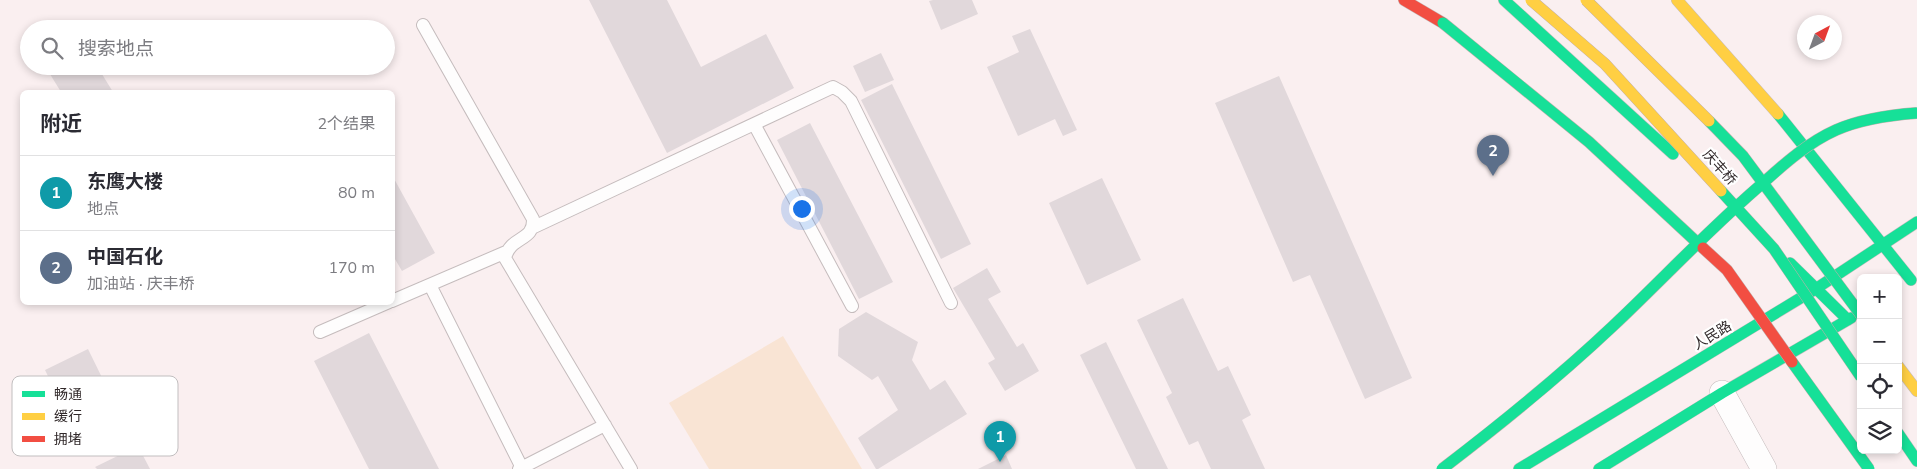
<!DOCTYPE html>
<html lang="zh">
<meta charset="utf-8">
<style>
body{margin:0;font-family:"Nunito Sans","Noto Sans SC",sans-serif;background:#f7f7f7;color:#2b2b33}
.controls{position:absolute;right:15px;bottom:15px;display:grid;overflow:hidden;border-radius:8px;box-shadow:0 2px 8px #0003}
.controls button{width:45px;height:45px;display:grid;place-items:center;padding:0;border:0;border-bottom:1px solid #e1e1e2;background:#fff;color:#2b2b33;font:25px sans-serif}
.compass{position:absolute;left:1797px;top:15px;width:45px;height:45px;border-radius:50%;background:#fff;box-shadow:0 2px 8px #0003;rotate:41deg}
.you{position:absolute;left:801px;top:208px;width:18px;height:18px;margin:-12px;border:4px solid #fff;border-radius:50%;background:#1a73e8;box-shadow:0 0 0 8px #1a73e833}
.badge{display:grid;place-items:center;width:32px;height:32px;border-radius:50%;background:#776e6f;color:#fff;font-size:16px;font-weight:700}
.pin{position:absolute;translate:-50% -41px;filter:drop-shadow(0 1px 2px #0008)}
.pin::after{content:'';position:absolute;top:26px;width:18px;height:15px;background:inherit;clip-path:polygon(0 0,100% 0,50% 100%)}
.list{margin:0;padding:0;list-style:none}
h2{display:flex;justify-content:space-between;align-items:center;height:65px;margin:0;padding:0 20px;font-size:21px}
h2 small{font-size:16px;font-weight:400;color:#7c7c81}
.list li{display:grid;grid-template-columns:32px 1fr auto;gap:15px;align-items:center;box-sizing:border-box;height:75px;padding:0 20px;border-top:1px solid #e1e1e2}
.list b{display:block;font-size:19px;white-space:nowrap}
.list p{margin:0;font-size:16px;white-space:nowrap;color:#7c7c81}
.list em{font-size:16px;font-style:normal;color:#7c7c81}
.icon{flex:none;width:28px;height:28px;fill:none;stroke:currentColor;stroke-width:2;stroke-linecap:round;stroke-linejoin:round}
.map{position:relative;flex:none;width:1917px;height:469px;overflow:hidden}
.search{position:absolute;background:#fff;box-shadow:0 2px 8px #0003;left:20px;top:20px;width:375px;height:55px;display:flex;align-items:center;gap:12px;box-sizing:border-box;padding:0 18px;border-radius:28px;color:#7c7c81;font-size:19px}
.panel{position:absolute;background:#fff;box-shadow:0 2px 8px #0003;left:20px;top:90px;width:375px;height:215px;border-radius:8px}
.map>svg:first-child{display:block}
</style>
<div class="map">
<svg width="1917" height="469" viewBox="0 0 1917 469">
<rect width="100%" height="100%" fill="#faeff0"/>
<path fill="#f9e4d4" d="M783,336L862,469H709L669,403Z"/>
<path fill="#e1d8db" d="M589,0H667L701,67L766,34L794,88L667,153Z
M933,0H972L978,14L941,30L929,1Z
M1030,29L1077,130L1063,136L1055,119L1018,136L987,67L1019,52L1012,36Z
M881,53L894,80L865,92L853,66Z
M45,66H97L113,92H61Z
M1279,76L1412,378L1365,399L1310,275L1293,282L1215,103Z
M892,84L971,244L941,259L861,100Z
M810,123L893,282L859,299L777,140Z
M392,175L435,253L402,271L392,254Z
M1102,178L1141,260L1087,285L1049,203Z
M987,268L1001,292L988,299L1017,347L1023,343L1039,371L1005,391L988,363L995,359L953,288Z
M1183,298L1218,371L1228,366L1251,415L1242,420L1265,469H1211L1198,441L1189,445L1166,397L1172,393L1137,320Z
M866,312L918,342L912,360L930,390L945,380L967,414L878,469H876L858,438L898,410L878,376L872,380L838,356L839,329Z
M369,333L439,469H369L314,361Z
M1106,342L1168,469H1136L1080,355Z
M88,349L113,400L70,421L45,370Z
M138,446L150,469H97L95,467Z
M1006,455L1012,469H978Z"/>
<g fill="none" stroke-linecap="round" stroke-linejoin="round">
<defs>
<path id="lane" d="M423,25L533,219C534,242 511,235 505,258L631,469
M754,124L852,306
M534,227L833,87L842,92L851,101L951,303
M430,285L522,468
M392,301L506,252
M320,332L389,302
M519,469L605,425"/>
<path id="street" d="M1722,393L1764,469"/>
<path id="fast" d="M1504,0L1673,154
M1778,114L1911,280
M1790,263L1848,320
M1898,433L1917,461
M1519,469L1817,288L1917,222
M1599,469L1722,393L1851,318"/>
<path id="slow" d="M1677,0L1778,114
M1898,366L1917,391"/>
<path id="jam" d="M1404,0L1443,23"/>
</defs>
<use href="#lane" stroke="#c5bcbd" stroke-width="14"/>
<use href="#street" stroke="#c5bcbd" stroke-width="26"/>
<use href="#fast" stroke="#c5bcbd" stroke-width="12"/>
<use href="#slow" stroke="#c5bcbd" stroke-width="12"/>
<use href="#jam" stroke="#c5bcbd" stroke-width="12"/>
<use href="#lane" stroke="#fefdfd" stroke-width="12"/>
<use href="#street" stroke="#fefdfd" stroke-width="25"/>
<use href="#fast" stroke="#16e098" stroke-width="11"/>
<use href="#slow" stroke="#ffcf43" stroke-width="11"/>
<use href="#jam" stroke="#f24e42" stroke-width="11"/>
<defs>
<path id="fast-bridge" d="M1443,23L1589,142L1703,248
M1709,121L1743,156L1861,315
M1721,191L1774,249L1861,377
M1792,362L1869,469
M1442,469C1501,424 1559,377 1613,326C1663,279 1710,228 1763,183C1785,163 1809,142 1836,130C1861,119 1890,115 1917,113"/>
<path id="slow-bridge" d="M1531,0L1605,64L1721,191
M1586,0L1709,121"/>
<path id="jam-bridge" d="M1703,248L1727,270L1792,362"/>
</defs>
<use href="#fast-bridge" stroke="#c1afac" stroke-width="12" stroke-linecap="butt"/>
<use href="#slow-bridge" stroke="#c1afac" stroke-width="12" stroke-linecap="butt"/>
<use href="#jam-bridge" stroke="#c1afac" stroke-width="12" stroke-linecap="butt"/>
<use href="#fast-bridge" stroke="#16e098" stroke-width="11"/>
<use href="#slow-bridge" stroke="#ffcf43" stroke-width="11"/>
<use href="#jam-bridge" stroke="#f24e42" stroke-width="11"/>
</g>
<g text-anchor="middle" stroke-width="4.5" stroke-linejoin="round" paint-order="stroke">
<g font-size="14" fill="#302829" stroke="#fff">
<text transform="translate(1720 167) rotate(48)" y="5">庆丰桥</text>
<text transform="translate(1712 335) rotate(-31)" y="5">人民路</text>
</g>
</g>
<rect x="12" y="376" width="166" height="80" rx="8" fill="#fff" stroke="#c1bebf" stroke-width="1"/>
<rect x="22" y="391" width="23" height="6" fill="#16e098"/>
<rect x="22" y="413" width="23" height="7" fill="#ffcf43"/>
<rect x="22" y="436" width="23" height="6" fill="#f24e42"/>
<g font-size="14" fill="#302829">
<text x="54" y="399">畅通</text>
<text x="54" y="421">缓行</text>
<text x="54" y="444">拥堵</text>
</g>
</svg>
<div class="controls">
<button>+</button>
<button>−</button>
<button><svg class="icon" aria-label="locate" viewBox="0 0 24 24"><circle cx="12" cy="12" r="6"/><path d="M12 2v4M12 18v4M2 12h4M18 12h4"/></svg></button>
<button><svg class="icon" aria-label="layers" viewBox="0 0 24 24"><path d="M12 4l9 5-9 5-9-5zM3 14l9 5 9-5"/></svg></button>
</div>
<svg class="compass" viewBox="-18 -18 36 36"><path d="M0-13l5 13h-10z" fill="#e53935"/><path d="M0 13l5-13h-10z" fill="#7c7c81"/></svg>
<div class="you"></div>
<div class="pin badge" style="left:1000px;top:462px;background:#0f9aa8">1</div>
<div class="pin badge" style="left:1493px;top:176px;background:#5c6f8a">2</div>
<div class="search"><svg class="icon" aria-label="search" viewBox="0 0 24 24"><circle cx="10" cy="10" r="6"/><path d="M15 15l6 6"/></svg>搜索地点</div>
<section class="panel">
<h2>附近<small>2个结果</small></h2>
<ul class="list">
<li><span class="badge" style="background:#0f9aa8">1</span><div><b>东鹰大楼</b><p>地点</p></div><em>80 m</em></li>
<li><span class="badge" style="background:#5c6f8a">2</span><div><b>中国石化</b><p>加油站 · 庆丰桥</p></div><em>170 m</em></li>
</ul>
</section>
</div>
